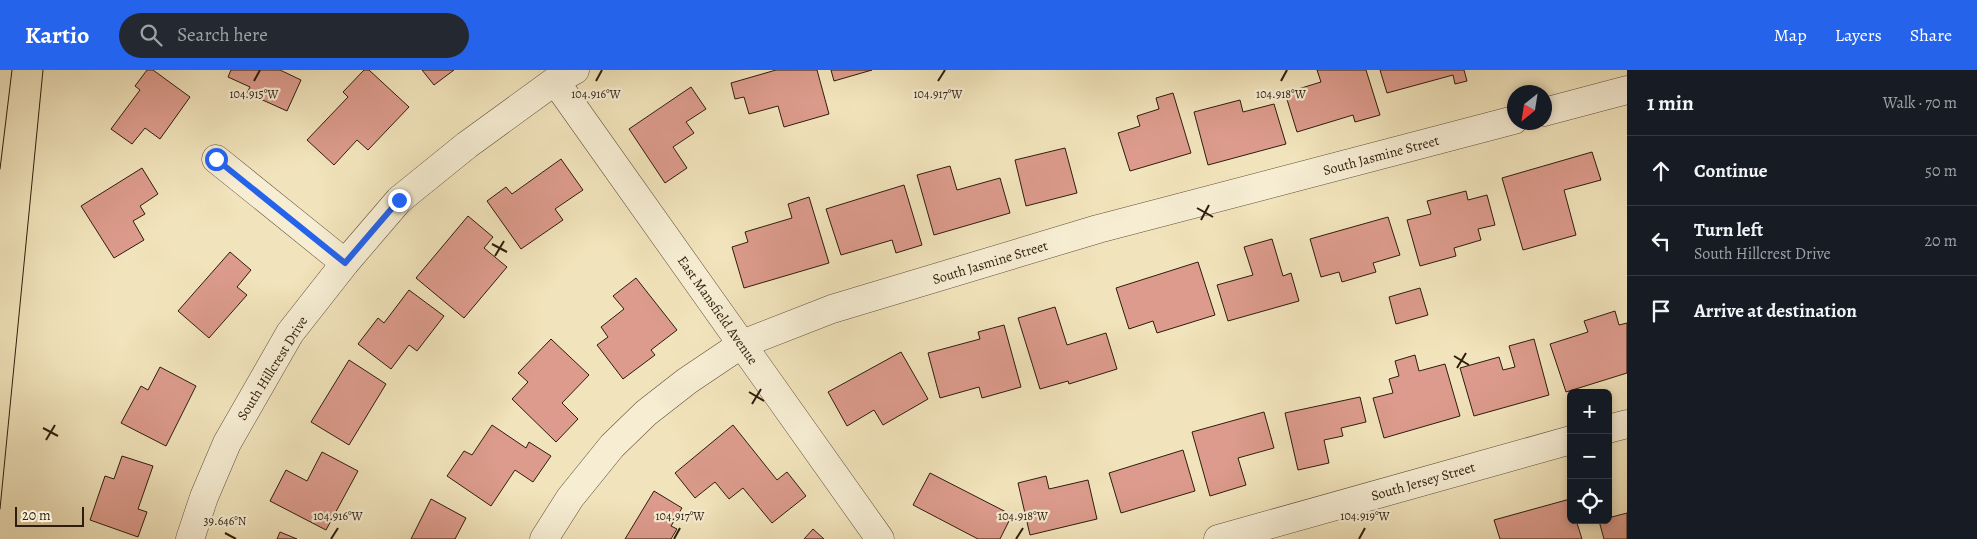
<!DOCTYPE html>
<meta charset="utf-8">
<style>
body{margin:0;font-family:Alegreya,serif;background:#242831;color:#f1f3f6}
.controls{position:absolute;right:15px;bottom:15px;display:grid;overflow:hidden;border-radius:8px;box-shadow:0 2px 8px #0003}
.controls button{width:45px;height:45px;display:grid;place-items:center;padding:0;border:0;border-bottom:1px solid #363941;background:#171b24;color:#f1f3f6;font:25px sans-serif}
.compass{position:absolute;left:1507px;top:15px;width:45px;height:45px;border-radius:50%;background:#171b24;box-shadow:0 2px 8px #0003;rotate:210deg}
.scale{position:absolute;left:15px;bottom:12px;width:69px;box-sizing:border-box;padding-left:5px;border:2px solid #2e1d0c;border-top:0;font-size:14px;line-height:18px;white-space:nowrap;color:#2e1d0c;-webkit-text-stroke:4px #f6edd3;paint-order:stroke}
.stop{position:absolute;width:15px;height:15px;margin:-11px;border:4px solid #2563eb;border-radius:50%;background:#fff}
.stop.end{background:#2563eb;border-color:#fff;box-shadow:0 1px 5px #0008}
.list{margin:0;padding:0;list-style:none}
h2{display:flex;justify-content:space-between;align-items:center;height:65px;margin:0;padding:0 20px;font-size:21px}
h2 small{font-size:16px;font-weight:400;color:#9ea1a6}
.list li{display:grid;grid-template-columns:32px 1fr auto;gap:15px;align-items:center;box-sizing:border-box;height:70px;padding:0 20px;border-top:1px solid #363941}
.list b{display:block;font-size:19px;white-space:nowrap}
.list p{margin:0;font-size:16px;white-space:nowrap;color:#9ea1a6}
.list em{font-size:16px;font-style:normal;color:#9ea1a6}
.icon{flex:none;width:28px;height:28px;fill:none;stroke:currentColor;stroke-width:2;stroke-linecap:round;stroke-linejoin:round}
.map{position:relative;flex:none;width:1627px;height:469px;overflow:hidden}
header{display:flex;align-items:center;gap:30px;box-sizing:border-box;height:70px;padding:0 25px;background:#2563eb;color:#fff}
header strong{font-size:24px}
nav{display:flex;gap:28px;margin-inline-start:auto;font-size:18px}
.search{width:350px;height:45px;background:#242831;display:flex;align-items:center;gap:12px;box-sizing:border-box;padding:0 18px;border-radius:28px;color:#9ea1a6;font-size:19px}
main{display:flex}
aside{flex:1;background:#171b24}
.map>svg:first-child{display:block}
</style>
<header>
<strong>Kartio</strong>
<div class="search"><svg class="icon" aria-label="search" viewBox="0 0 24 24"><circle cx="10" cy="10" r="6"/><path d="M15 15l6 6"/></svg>Search here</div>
<nav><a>Map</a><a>Layers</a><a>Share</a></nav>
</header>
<main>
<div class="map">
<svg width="1627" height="469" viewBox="0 0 1627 469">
<rect width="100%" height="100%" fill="#f1e3bb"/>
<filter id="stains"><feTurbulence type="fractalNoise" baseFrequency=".004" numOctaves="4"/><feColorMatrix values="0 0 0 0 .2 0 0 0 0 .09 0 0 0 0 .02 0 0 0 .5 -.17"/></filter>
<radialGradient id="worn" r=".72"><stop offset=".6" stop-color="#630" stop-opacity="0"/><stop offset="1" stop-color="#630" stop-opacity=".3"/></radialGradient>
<path fill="#dc9b8c" stroke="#2e1d0c" d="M147,0H153L190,27L160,69L145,58L132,74L111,59L140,20L135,16Z
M231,0H280L301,10L287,41L247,23L250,17L228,7Z
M364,0H369L409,37L368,80L357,70L334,95L307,70L348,27L343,22Z
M422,0H454L434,15Z
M776,0H817L829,44L784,57L778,36L749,44L744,27L735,29L731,13Z
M831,0H872L834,11Z
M1317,0H1366L1380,45L1355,52L1353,45L1297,62L1285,23L1321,12Z
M1380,0H1464L1467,11L1455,14L1453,5L1387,23Z
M691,17L706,39L686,52L694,63L673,77L687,98L665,113L629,59Z
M1173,23L1191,83L1130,101L1118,63L1140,56L1137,46L1159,39L1156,28Z
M1240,30L1243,42L1274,34L1286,74L1208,95L1194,42Z
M1065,78L1077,123L1026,136L1015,90Z
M1592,82L1601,110L1564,120L1576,165L1523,180L1502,108Z
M561,89L583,120L555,139L563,150L521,179L487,131L506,117L512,124Z
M950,96L957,120L1000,108L1010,143L934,165L917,105Z
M142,98L158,124L140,136L145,144L133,151L144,170L114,188L81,136Z
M904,115L922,175L896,183L892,170L841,185L826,139Z
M1466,121L1468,130L1487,125L1495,155L1478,159L1481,170L1454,178L1456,186L1420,196L1407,150L1431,144L1427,131Z
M809,127L829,193L744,218L732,177L748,172L745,162L792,148L788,134Z
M468,146L493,167L484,178L507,197L464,248L416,208Z
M1388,147L1400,185L1373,193L1376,202L1342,212L1339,202L1321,207L1310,169Z
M1272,169L1283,206L1291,203L1299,231L1228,251L1217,215L1253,205L1244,177Z
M230,182L251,200L237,217L247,225L209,268L178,241Z
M1198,192L1215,245L1157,263L1153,251L1129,259L1116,218Z
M636,208L677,260L651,280L655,285L623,309L597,275L608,267L601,257L624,239L613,226Z
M1420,218L1428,245L1396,254L1389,227Z
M409,220L444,246L417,281L409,275L391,299L358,274L378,248L384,253Z
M1055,237L1067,275L1106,263L1117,299L1069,314L1068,311L1040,319L1018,248Z
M1615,241L1619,255L1627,253V303L1566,322L1550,274L1588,262L1584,251Z
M1004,255L1021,317L982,328L979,317L940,328L928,283L980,269L978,262Z
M551,269L589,305L562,333L578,349L556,372L512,329L528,312L518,303Z
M1534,269L1549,325L1474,346L1460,298L1499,287L1503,300L1515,297L1509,276Z
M901,282L928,329L883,355L874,340L847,356L828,322Z
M1415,285L1419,301L1445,294L1460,346L1384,368L1373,328L1393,323L1389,309L1399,306L1395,291Z
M349,290L386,314L349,375L311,352Z
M160,297L196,316L166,376L121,353L141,316L148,320Z
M1360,327L1366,352L1341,358L1343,366L1324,370L1329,393L1298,400L1285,343Z
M1264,342L1274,378L1238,388L1246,415L1210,426L1192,362Z
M492,355L526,378L529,372L551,386L533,412L515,400L491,436L447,406L464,381L472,385Z
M733,355L777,410L787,402L806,426L772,453L743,418L729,429L715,412L695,428L675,403Z
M1183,380L1195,421L1121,443L1109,403Z
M322,382L358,401L326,460L270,431L286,400L307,411Z
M122,386L153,396L138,439L147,442L138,467L90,450L105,406L114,409Z
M930,403L1012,445L1000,469H978L913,435Z
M1046,406L1049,419L1088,410L1097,449L1030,465L1018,413Z
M654,421L682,438L671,456L677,459L671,469H625Z
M431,429L466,448L455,469H411Z
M1570,429L1571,450H1576L1582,469H1500L1494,450Z
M1627,443V469H1604L1599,451L1608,450V448Z
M813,459L824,469H804Z
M280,462L297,469H277Z"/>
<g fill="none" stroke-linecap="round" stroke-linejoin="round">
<defs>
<path id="minor" d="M555,11L880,469
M1544,42L1627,20
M216,89L345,193
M1608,359L1627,354
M190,469L204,427L227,373L290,263L345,193L399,130L467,75L555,11L575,0
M544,469L570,428L612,376L646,343L687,311L742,274L832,239L1098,159L1514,50
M1218,469L1571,370"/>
</defs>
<use href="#minor" stroke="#5f4e38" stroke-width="29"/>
<use href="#minor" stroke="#f6edd3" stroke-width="28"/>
<path stroke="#2e1d0c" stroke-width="1" d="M0,99L12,0
M0,439L43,0"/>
</g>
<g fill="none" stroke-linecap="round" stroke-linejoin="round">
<path stroke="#2563eb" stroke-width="6" d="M216,89L345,193L399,130"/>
</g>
<path fill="none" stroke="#2e1d0c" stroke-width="2" d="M254,11L260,0M596,11L602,0M938,11L945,0M1281,11L1287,0M1197,138L1213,147M1201,150L1209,135M492,174L507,182M495,186L504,171M1454,286L1469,295M1457,298L1466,283M749,322L764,331M752,334L761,319M43,358L58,366M46,370L55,355M225,463L236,469M331,469L338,458M674,469L680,458M1016,469L1023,458M1359,469L1365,458"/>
<g text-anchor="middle" stroke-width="4.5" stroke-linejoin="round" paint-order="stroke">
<g font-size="14" fill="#2e1d0c" stroke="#f6edd3">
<text transform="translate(1381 85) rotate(-15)" y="5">South Jasmine Street</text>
<text transform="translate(990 192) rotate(-17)" y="5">South Jasmine Street</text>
<text transform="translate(718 240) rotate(55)" y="5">East Mansfield Avenue</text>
<text transform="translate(272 298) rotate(-58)" y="5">South Hillcrest Drive</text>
<text transform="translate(1423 411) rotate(-16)" y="5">South Jersey Street</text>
</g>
</g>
<g font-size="12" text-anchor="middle" fill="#2e1d0c" stroke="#f6edd3" stroke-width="4.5" stroke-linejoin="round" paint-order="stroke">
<text x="254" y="28">104.915°W</text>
<text x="596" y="28">104.916°W</text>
<text x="938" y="28">104.917°W</text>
<text x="1281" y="28">104.918°W</text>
<text x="338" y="450">104.916°W</text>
<text x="680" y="450">104.917°W</text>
<text x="1023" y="450">104.918°W</text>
<text x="1365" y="450">104.919°W</text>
<text x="225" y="455">39.646°N</text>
</g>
<rect width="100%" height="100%" filter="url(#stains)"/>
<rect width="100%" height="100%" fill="url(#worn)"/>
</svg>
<div class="controls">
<button>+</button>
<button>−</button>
<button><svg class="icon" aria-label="locate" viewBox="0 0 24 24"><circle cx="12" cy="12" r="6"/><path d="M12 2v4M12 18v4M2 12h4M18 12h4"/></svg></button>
</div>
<svg class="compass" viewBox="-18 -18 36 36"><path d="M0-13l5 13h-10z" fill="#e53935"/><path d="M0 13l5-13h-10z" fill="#9ea1a6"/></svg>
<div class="scale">20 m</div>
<div class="stop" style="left:216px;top:89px"></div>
<div class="stop end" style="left:399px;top:130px"></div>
</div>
<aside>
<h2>1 min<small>Walk · 70 m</small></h2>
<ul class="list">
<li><svg class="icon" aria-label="ahead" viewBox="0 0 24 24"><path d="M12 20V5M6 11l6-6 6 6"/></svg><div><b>Continue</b></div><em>50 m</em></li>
<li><svg class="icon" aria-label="left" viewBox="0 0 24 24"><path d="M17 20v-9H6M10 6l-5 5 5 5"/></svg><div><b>Turn left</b><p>South Hillcrest Drive</p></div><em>20 m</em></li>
<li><svg class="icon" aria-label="arrive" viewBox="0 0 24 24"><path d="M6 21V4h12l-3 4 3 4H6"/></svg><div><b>Arrive at destination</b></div></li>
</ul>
</aside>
</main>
